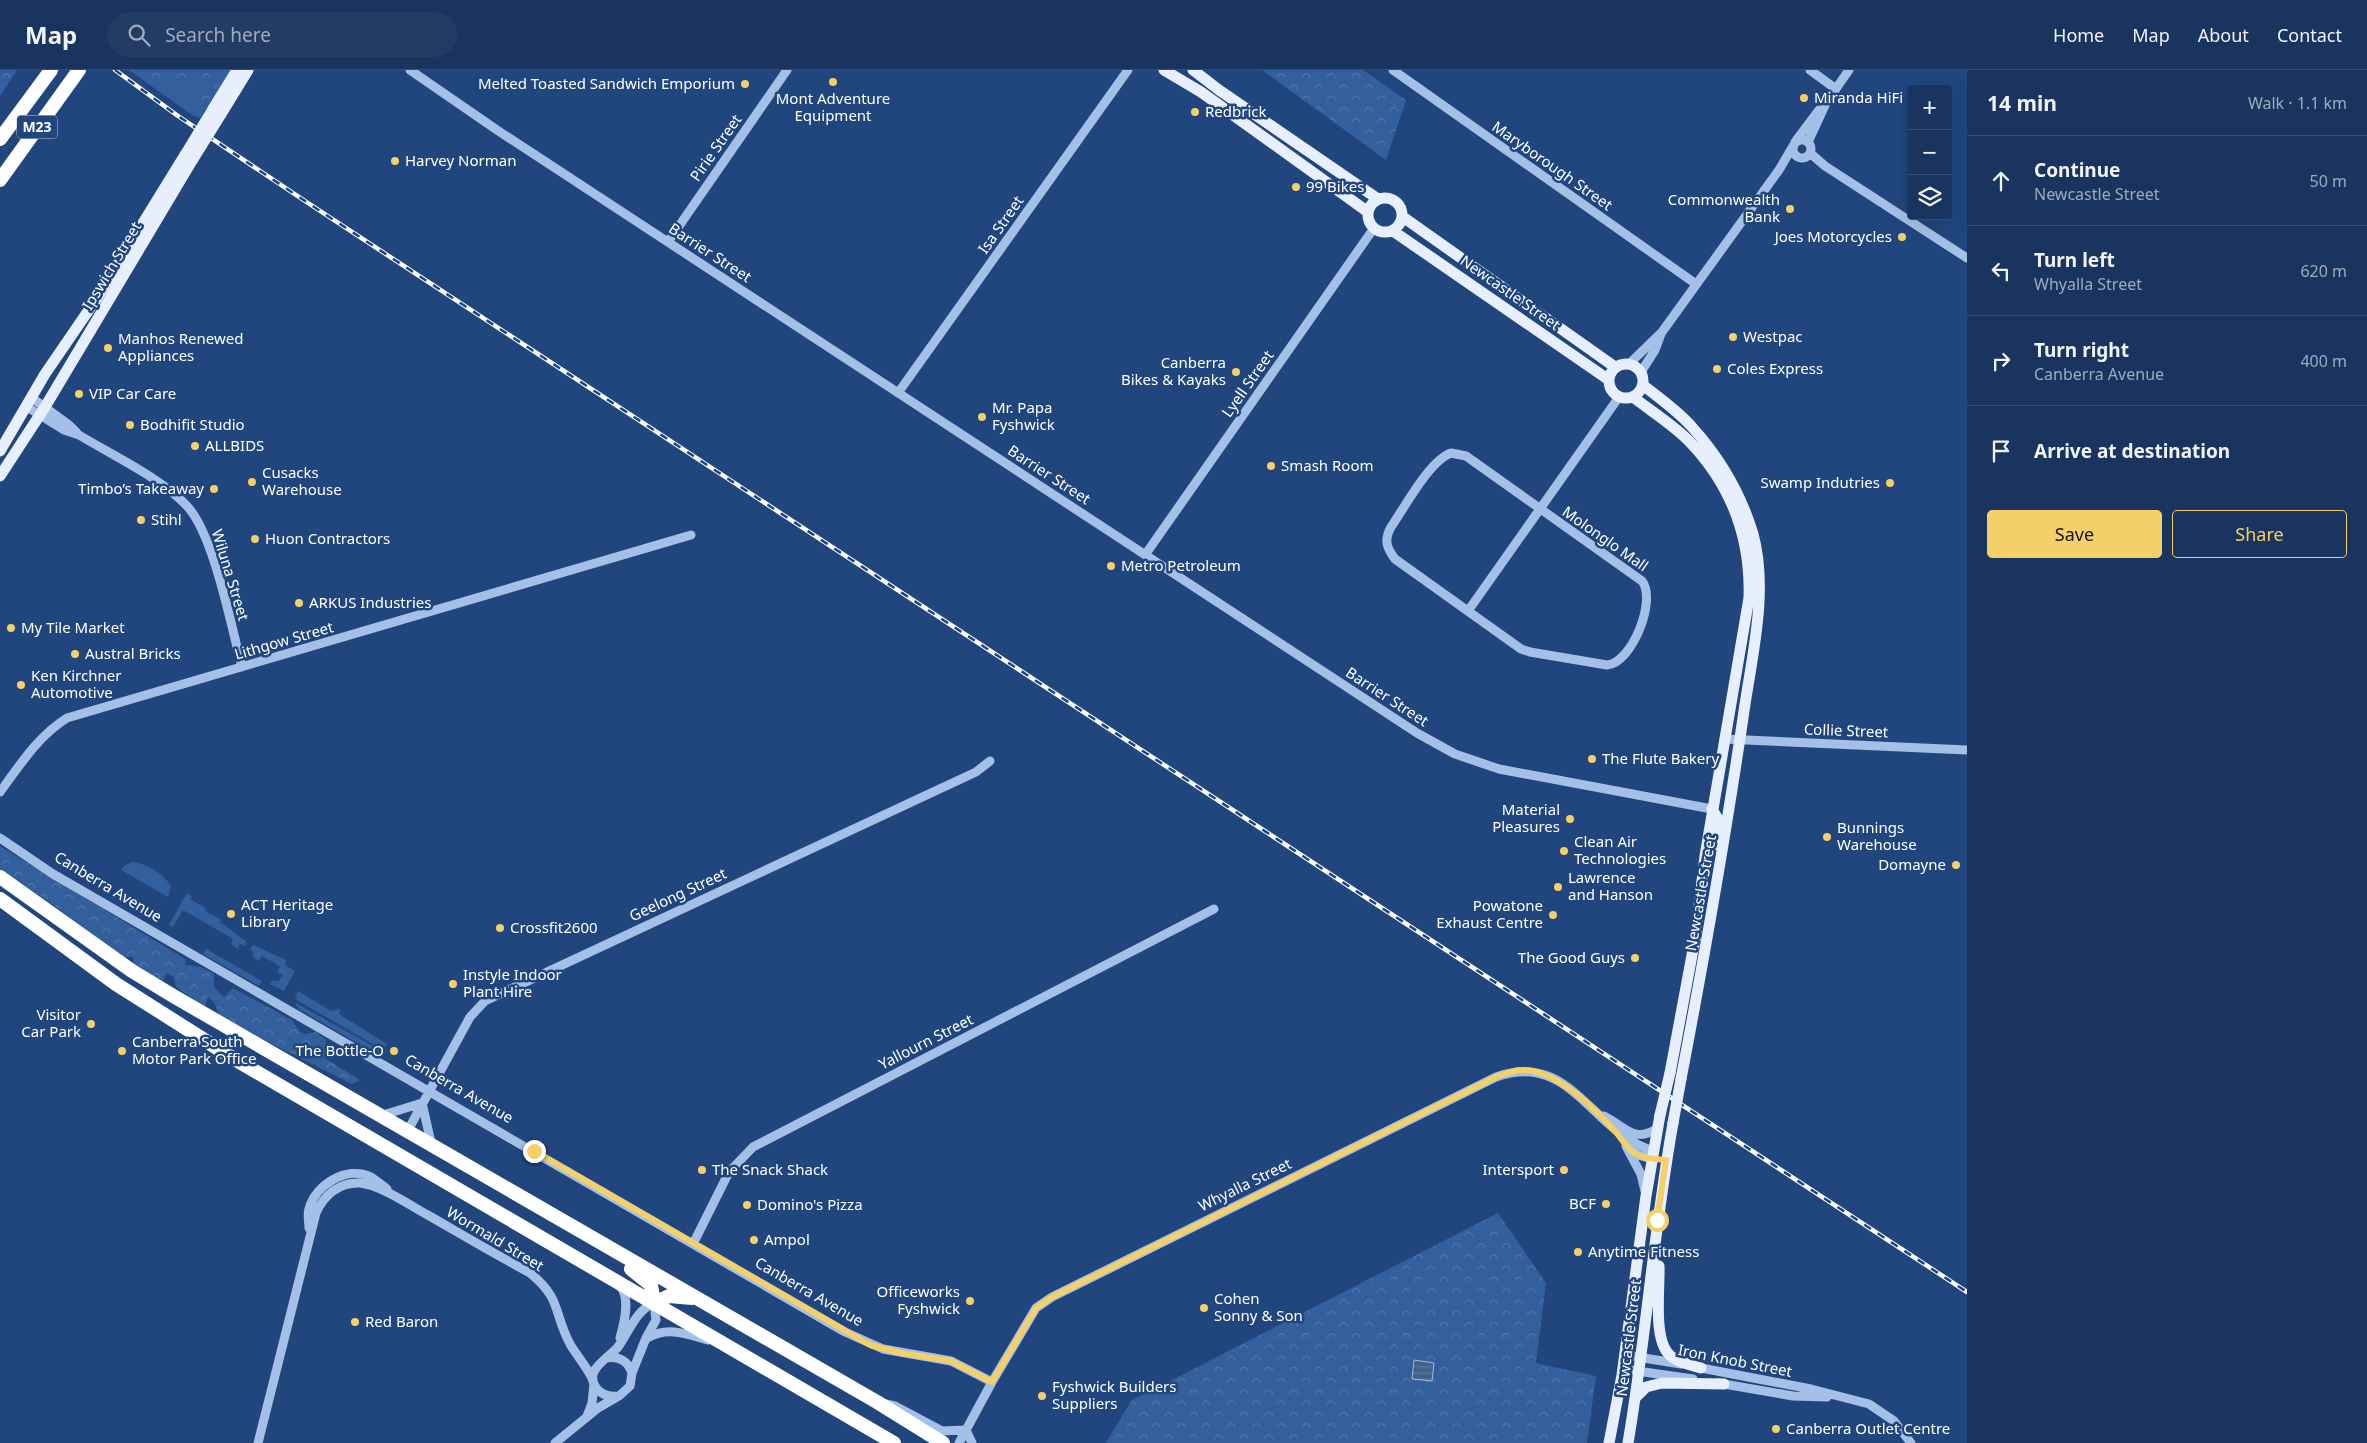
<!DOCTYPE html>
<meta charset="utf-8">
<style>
body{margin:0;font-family:"Noto Sans",sans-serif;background:#223c64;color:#f1f3f6}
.controls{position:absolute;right:15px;top:15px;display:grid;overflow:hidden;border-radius:5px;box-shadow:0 5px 20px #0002}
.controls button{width:45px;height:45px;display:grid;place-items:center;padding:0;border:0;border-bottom:1px solid #374f73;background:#19345e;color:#f1f3f6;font:25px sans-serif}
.stop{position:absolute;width:15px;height:15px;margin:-11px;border:4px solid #f4d066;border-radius:50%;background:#fff}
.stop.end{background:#f4d066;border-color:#fff;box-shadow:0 1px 5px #0008}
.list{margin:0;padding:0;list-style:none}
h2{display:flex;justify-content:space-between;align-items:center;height:65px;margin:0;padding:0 20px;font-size:21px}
h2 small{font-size:16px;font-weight:400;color:#9faabc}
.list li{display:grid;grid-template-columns:32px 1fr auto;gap:15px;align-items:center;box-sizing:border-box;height:90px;padding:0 20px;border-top:1px solid #374f73}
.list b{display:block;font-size:19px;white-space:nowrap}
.list p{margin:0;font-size:16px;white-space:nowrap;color:#9faabc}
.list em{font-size:16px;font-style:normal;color:#9faabc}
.actions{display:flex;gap:10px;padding:15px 20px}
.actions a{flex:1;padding:11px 0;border:1px solid #f4d066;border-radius:5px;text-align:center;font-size:18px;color:#f4d066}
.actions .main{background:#f4d066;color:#111}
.icon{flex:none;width:28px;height:28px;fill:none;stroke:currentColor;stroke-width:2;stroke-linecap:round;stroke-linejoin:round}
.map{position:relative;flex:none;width:1967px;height:1373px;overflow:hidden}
header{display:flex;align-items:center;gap:30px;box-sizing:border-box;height:70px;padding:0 25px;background:#19345e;border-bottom:1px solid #374f73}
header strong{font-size:24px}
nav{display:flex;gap:28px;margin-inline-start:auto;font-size:18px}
.search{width:350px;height:45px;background:#223c64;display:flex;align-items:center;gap:12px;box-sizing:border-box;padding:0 18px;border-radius:28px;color:#9faabc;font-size:19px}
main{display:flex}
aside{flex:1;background:#19345e}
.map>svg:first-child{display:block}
</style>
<header>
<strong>Map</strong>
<div class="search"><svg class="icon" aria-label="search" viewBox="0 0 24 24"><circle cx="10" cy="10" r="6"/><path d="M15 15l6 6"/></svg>Search here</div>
<nav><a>Home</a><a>Map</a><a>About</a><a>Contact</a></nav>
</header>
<main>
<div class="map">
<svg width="1967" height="1373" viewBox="0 0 1967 1373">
<defs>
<pattern id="forest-crowns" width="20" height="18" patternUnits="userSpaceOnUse" patternTransform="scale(1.25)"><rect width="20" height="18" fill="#335f9c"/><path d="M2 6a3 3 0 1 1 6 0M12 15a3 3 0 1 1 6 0" fill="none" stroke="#5277ab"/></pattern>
<pattern id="water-rules" width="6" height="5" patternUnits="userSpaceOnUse" patternTransform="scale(1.25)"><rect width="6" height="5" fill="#44608a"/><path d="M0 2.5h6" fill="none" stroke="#60789c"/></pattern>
</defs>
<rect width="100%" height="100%" fill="#21467e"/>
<path fill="#335f9c" d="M129,0H232L200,48L192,45Z
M132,792C144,792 167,806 171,817L168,827L121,800L125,795Z
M187,823L192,826L190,829L206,838L205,841L221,850L220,852L247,872L245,876L240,874L238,879L231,874L233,869L183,840L173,857L169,855Z
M253,875L286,890L285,895L295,901L284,921L270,914L273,910L278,912L283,905L277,902L280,896L262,886L259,891L252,887L254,882L250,880Z
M206,879L262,911L259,916L203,884Z
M298,921L331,941L341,939L339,944L387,974L383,980L295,929Z
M294,932L382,981L379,986L299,939Z"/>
<path fill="url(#forest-crowns)" d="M0,0H17L0,26Z
M136,0H229L211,27L200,36L196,30L200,15H183L173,7L163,11L160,19L139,5Z
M1262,0H1363L1406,30L1386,90Z
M0,776L185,889V895L201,897L214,904V917L224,927L233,918L292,950L299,961L304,964L316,962L326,970V989L360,1010L352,1014L220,948L215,934L208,926L205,937L176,917L174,907L167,903L163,911L133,898V887H121L55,836L0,799Z
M1498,1143L1546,1213L1536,1293L1596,1306L1587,1373H1106L1131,1331Z"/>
<path fill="url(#water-rules)" stroke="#99bbe8" d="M1414,1290L1434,1293L1432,1311L1412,1309Z"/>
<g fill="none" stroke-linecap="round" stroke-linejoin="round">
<path stroke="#a5c0e7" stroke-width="9" d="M410,0L497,60L1417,663L1455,684L1499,699L1712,739
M1393,0L1696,214
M1810,0L1836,19
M1793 79a9 9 0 1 1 18 0a9 9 0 1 1-18 0Z
M1795,72L1819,40
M1808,72L1826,33L1849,0
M1810,83L1825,96L1967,188
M668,172L787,0
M1629,294L1662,262L1779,100L1793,76
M1641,302L1655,280L1661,264
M898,323L1128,0
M32,328L69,355L77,363
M27,337L64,360L79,365C112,385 161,408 187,436C214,465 231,556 242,597
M1451,383L1466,386L1642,511C1657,530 1632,593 1607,595L1530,582L1521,579L1395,489C1386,477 1384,470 1391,457C1405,437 1429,391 1451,383Z
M1145,485L1374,158
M1468,541L1619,327
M1724,669L1967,680
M0,722C20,695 38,666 67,648L691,465
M0,768L53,804L845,1262L883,1279L951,1291L992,1312
M422,1033L432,1077
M380,1046L422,1033
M1604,1046C1626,1057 1634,1074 1658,1058
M407,1062L470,947L485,931L976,702L990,691
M1626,1076L1641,1104L1645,1121
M1630,1079L1638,1085L1652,1089
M309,1158C309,1152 307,1145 309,1139C315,1115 347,1095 371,1107C376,1110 382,1115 387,1119
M693,1174L729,1102L753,1077L1214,839
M618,1214C632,1225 624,1254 620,1268
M647,1268C668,1256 687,1264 708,1270
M1625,1285L1681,1294
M606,1288C619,1286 628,1291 632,1303L630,1316L619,1326C611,1327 604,1326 598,1320C581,1301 608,1289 618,1277C629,1262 636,1240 654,1233L656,1250L646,1268L632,1303
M1696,1297L1811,1319L1869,1334L1894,1351L1911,1373
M1623,1299L1693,1309
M1718,1313L1793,1326L1827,1327
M886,1334L895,1336L942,1361L966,1360
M587,1346L592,1333L594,1314
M966,1360L972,1373
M258,1373L316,1143C324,1125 339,1112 360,1113C380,1115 408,1134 426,1144C461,1164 495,1184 530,1203C562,1229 553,1242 570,1274C577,1286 587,1297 593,1310
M555,1373L598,1338L617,1327
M959,1373L992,1312L1036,1238L1052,1227L1496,1007C1572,980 1591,1063 1654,1081"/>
<path stroke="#e7effd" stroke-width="11" d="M1164,0L1201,22L1368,142
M1193,0L1219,20L1378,129
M213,39L237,0
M221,44L248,0
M1368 145a17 17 0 1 1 34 0a17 17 0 1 1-34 0Z
M1403,147L1615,297
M1393,161L1609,310
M1609 311a17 17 0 1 1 34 0a17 17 0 1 1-34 0Z
M1643,315C1659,328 1678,341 1692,357C1720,388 1741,424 1753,464C1769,523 1751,589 1743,648C1725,769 1704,889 1681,1009
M1633,327C1651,341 1672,354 1688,370C1730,413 1751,467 1749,528L1705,786L1695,869L1670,1003
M0,381L45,304L95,231L185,85
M0,406L45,337L193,89
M1712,739L1719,751L1718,775
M1659,1196C1660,1219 1652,1274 1672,1287C1680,1293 1691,1295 1701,1298
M1636,1327L1646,1317L1662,1313L1724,1314
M1609,1373L1622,1305L1646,1126L1660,1045
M1628,1373C1646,1267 1654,1159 1673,1053"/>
<path stroke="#fff" stroke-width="14" d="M0,69L51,0
M0,110L79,0
M0,807L132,901L175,927L877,1332L943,1373
M0,829L116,914L236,990L894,1373
M631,1199L651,1215L654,1233
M654,1233L669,1226L692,1228"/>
<defs>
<path id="rail" d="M115,0L178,46L308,133L1967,1222"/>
</defs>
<use href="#rail" stroke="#fff" stroke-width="4.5"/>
<use href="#rail" stroke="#21467e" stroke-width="2.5" stroke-dasharray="8" stroke-linecap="butt"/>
<path stroke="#e7effd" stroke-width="11" d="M185,85L213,39
M193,89L221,44
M1660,1045L1670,1003
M1673,1053L1681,1009"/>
</g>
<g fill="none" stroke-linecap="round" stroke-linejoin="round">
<path stroke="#f4d066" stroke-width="6" d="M534,1081L870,1275L901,1283L951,1291L992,1312L1036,1238L1052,1227L1496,1007C1505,1004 1513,1000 1522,1000C1555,999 1592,1036 1613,1059C1621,1067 1626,1078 1636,1084C1645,1089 1656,1089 1666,1090L1657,1150"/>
</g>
<g fill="#f4d066" stroke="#21467e" stroke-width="2">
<circle cx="833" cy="12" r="5"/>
<circle cx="745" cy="14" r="5"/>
<circle cx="1804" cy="28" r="5"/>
<circle cx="1195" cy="42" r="5"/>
<circle cx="395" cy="91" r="5"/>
<circle cx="1296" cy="117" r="5"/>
<circle cx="1790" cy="139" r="5"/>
<circle cx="1902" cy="167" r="5"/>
<circle cx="1733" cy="267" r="5"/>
<circle cx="108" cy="278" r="5"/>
<circle cx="1717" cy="299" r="5"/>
<circle cx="1236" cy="302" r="5"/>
<circle cx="79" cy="324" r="5"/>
<circle cx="982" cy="347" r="5"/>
<circle cx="130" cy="355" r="5"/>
<circle cx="195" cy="376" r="5"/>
<circle cx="1271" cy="396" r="5"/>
<circle cx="252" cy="412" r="5"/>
<circle cx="1890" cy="413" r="5"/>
<circle cx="214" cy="419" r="5"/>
<circle cx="141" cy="450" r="5"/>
<circle cx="255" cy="469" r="5"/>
<circle cx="1111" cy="496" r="5"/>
<circle cx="299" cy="533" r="5"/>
<circle cx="11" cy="558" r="5"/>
<circle cx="75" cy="584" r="5"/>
<circle cx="21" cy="615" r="5"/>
<circle cx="1592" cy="689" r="5"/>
<circle cx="1570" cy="749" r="5"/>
<circle cx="1827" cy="767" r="5"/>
<circle cx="1564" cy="781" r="5"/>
<circle cx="1956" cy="795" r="5"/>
<circle cx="1558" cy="817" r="5"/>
<circle cx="231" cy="844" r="5"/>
<circle cx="1553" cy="845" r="5"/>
<circle cx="500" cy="858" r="5"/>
<circle cx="1635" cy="888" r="5"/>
<circle cx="453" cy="914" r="5"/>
<circle cx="91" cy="954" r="5"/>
<circle cx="122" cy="981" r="5"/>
<circle cx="394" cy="981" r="5"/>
<circle cx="702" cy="1100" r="5"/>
<circle cx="1564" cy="1100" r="5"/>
<circle cx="1606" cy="1134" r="5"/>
<circle cx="747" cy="1135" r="5"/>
<circle cx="754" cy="1170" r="5"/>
<circle cx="1578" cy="1182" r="5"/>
<circle cx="970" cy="1231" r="5"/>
<circle cx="1204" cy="1238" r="5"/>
<circle cx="355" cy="1252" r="5"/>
<circle cx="1042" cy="1326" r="5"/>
<circle cx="1776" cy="1359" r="5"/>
</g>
<g text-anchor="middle" stroke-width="5" stroke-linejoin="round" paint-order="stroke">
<rect fill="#21467e" stroke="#bcc8d8" stroke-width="1" x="17" y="45.5" width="40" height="23" rx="4"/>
<g font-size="14" font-weight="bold" fill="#fff">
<text x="37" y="62">M23</text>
</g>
<g font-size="15" fill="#fff" stroke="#21467e" text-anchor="start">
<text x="735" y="19" text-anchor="end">Melted Toasted Sandwich Emporium</text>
<text x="1814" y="33">Miranda HiFi</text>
<text x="833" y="34" text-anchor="middle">Mont Adventure<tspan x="833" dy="17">Equipment</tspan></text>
<text x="1205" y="47">Redbrick</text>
<text x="405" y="96">Harvey Norman</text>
<text x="1306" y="122">99 Bikes</text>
<text x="1780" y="135" text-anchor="end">Commonwealth<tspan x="1780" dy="17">Bank</tspan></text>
<text x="1892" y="172" text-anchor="end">Joes Motorcycles</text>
<text x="1743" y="272">Westpac</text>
<text x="118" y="274">Manhos Renewed<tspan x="118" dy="17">Appliances</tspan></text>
<text x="1226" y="298" text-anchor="end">Canberra<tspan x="1226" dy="17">Bikes &amp; Kayaks</tspan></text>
<text x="1727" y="304">Coles Express</text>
<text x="89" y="329">VIP Car Care</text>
<text x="992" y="343">Mr. Papa<tspan x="992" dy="17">Fyshwick</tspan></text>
<text x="140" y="360">Bodhifit Studio</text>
<text x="205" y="381">ALLBIDS</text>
<text x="1281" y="401">Smash Room</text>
<text x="262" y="408">Cusacks<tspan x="262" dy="17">Warehouse</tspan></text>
<text x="1880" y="418" text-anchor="end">Swamp Indutries</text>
<text x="204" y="424" text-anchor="end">Timbo’s Takeaway</text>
<text x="151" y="455">Stihl</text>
<text x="265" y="474">Huon Contractors</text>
<text x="1121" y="501">Metro Petroleum</text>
<text x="309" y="538">ARKUS Industries</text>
<text x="21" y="563">My Tile Market</text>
<text x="85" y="589">Austral Bricks</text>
<text x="31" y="611">Ken Kirchner<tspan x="31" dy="17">Automotive</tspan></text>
<text x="1602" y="694">The Flute Bakery</text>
<text x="1560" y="745" text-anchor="end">Material<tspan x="1560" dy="17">Pleasures</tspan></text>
<text x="1837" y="763">Bunnings<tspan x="1837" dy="17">Warehouse</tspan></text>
<text x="1574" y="777">Clean Air<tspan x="1574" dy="17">Technologies</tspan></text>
<text x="1946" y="800" text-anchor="end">Domayne</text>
<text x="1568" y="813">Lawrence<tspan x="1568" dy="17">and Hanson</tspan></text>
<text x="241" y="840">ACT Heritage<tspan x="241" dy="17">Library</tspan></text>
<text x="1543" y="841" text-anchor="end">Powatone<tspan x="1543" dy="17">Exhaust Centre</tspan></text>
<text x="510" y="863">Crossfit2600</text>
<text x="1625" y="893" text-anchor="end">The Good Guys</text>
<text x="463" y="910">Instyle Indoor<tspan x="463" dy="17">Plant Hire</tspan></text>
<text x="81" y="950" text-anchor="end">Visitor<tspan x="81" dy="17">Car Park</tspan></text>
<text x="132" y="977">Canberra South<tspan x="132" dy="17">Motor Park Office</tspan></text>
<text x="384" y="986" text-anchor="end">The Bottle-O</text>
<text x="712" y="1105">The Snack Shack</text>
<text x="1554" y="1105" text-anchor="end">Intersport</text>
<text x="1596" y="1139" text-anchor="end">BCF</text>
<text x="757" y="1140">Domino's Pizza</text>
<text x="764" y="1175">Ampol</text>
<text x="1588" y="1187">Anytime Fitness</text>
<text x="960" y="1227" text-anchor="end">Officeworks<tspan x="960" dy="17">Fyshwick</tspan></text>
<text x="1214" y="1234">Cohen<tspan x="1214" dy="17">Sonny &amp; Son</tspan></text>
<text x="365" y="1257">Red Baron</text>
<text x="1052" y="1322">Fyshwick Builders<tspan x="1052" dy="17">Suppliers</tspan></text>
<text x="1786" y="1364">Canberra Outlet Centre</text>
</g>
<g font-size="15" fill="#fff" stroke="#21467e">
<text transform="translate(716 78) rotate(-55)" y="5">Pirie Street</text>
<text transform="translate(1552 96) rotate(35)" y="5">Maryborough Street</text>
<text transform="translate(1001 155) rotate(-55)" y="5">Isa Street</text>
<text transform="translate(710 183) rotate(33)" y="5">Barrier Street</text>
<text transform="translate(112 196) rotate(-59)" y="5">Ipswich Street</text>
<text transform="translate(1510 223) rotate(35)" y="5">Newcastle Street</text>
<text transform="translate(1248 314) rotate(-55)" y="5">Lyell Street</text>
<text transform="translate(1049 405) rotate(33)" y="5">Barrier Street</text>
<text transform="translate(1605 469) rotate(35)" y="5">Molonglo Mall</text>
<text transform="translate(230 505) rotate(73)" y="5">Wiluna Street</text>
<text transform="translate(284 571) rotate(-16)" y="5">Lithgow Street</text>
<text transform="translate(1387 627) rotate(33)" y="5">Barrier Street</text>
<text transform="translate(1846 661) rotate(2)" y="5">Collie Street</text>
<text transform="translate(108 817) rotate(31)" y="5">Canberra Avenue</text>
<text transform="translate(1701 823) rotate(-80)" y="5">Newcastle Street</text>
<text transform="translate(678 825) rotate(-25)" y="5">Geelong Street</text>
<text transform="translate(926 972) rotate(-27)" y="5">Yallourn Street</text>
<text transform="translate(459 1019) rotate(30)" y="5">Canberra Avenue</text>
<text transform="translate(1245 1115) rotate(-26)" y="5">Whyalla Street</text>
<text transform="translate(495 1169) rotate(31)" y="5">Wormald Street</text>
<text transform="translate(809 1222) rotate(30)" y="5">Canberra Avenue</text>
<text transform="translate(1629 1268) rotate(-83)" y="5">Newcastle Street</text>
<text transform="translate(1735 1291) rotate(11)" y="5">Iron Knob Street</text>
</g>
</g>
</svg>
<div class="controls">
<button>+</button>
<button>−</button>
<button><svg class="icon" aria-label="layers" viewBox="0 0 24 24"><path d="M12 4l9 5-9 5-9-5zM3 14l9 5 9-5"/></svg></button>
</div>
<div class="stop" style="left:1657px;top:1150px"></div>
<div class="stop end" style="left:534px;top:1081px"></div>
</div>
<aside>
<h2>14 min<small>Walk · 1.1 km</small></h2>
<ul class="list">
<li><svg class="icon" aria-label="ahead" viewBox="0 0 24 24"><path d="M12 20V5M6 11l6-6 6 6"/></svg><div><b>Continue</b><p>Newcastle Street</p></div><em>50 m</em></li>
<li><svg class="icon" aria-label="left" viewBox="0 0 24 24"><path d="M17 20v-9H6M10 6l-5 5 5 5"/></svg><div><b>Turn left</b><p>Whyalla Street</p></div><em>620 m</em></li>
<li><svg class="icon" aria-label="right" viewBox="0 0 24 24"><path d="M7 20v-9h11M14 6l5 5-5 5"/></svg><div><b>Turn right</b><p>Canberra Avenue</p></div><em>400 m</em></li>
<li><svg class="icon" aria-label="arrive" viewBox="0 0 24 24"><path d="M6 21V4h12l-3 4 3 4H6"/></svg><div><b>Arrive at destination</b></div></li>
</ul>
<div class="actions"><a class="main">Save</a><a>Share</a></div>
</aside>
</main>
